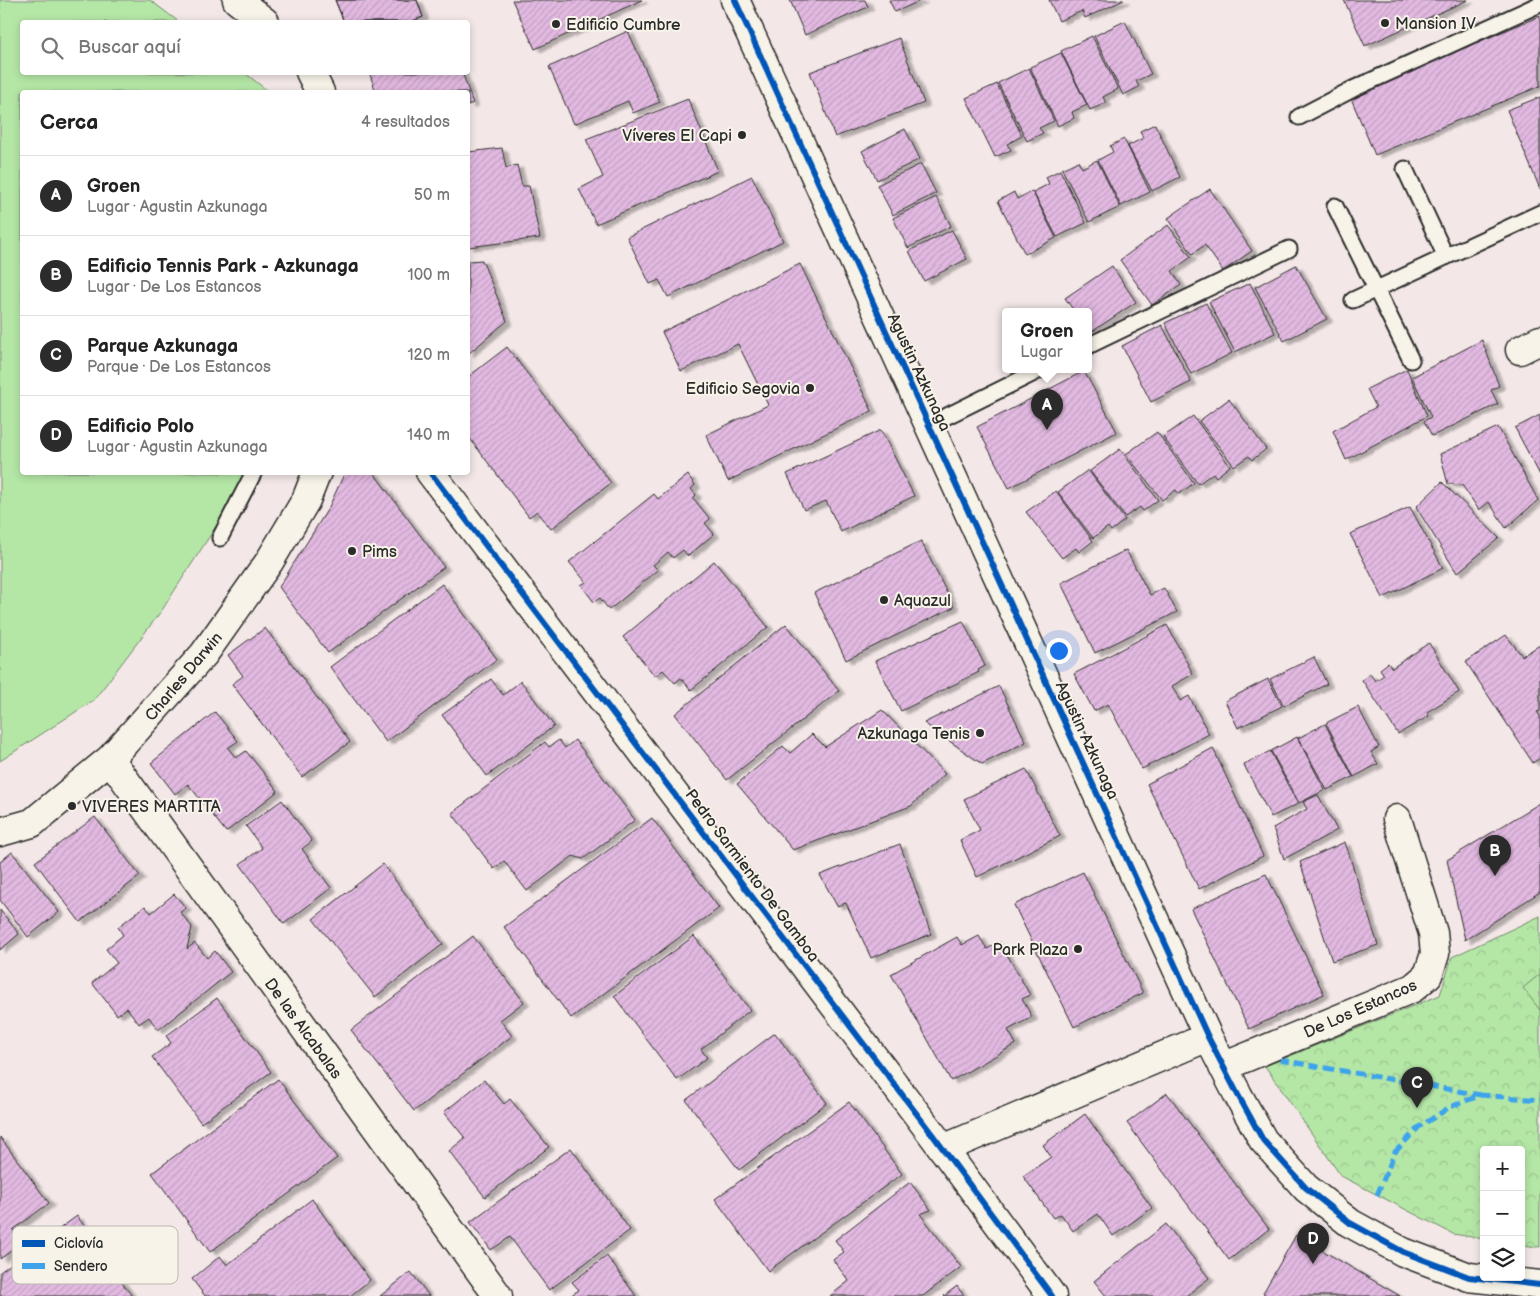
<!DOCTYPE html>
<html lang="es">
<meta charset="utf-8">
<style>
body{margin:0;font-family:"Balsamiq Sans",sans-serif;background:#f6f6f6;color:#222}
.controls{position:absolute;right:15px;bottom:15px;display:grid;overflow:hidden;border-radius:5px;box-shadow:0 2px 8px #0003}
.controls button{width:45px;height:45px;display:grid;place-items:center;padding:0;border:0;border-bottom:1px solid #e0e0e0;background:#fff;color:#222;font:25px sans-serif}
.you{position:absolute;left:1058px;top:650px;width:18px;height:18px;margin:-12px;border:4px solid #fff;border-radius:50%;background:#1a73e8;box-shadow:0 0 0 8px #1a73e833}
.badge{display:grid;place-items:center;width:32px;height:32px;border-radius:50%;background:#2b2b2b;color:#fff;font-size:16px;font-weight:700}
.pin{position:absolute;translate:-50% -41px;filter:drop-shadow(0 1px 2px #0008)}
.pin::after{content:'';position:absolute;top:26px;width:18px;height:15px;background:inherit;clip-path:polygon(0 0,100% 0,50% 100%)}
.popup{position:absolute;left:1002px;top:308px;width:90px;height:65px;box-sizing:border-box;display:grid;place-content:center;border-radius:5px;background:#fff;filter:drop-shadow(0 1px 4px #0005);font-size:16px;white-space:nowrap;color:#767676}
.popup b{font-size:19px;color:#222}
.popup::after{content:'';position:absolute;left:50%;top:100%;margin-left:-10px;border:10px solid transparent;border-top-color:#fff}
.list{margin:0;padding:0;list-style:none}
h2{display:flex;justify-content:space-between;align-items:center;height:65px;margin:0;padding:0 20px;font-size:21px}
h2 small{font-size:16px;font-weight:400;color:#767676}
.list li{display:grid;grid-template-columns:32px 1fr auto;gap:15px;align-items:center;box-sizing:border-box;height:80px;padding:0 20px;border-top:1px solid #e0e0e0}
.list b{display:block;font-size:19px;white-space:nowrap}
.list p{margin:0;font-size:16px;white-space:nowrap;color:#767676}
.list em{font-size:16px;font-style:normal;color:#767676}
.icon{flex:none;width:28px;height:28px;fill:none;stroke:currentColor;stroke-width:2;stroke-linecap:round;stroke-linejoin:round}
.map{position:relative;flex:none;width:1540px;height:1296px;overflow:hidden}
.search{position:absolute;background:#fff;box-shadow:0 2px 8px #0003;left:20px;top:20px;width:450px;height:55px;display:flex;align-items:center;gap:12px;box-sizing:border-box;padding:0 18px;border-radius:5px;color:#767676;font-size:19px}
.panel{position:absolute;background:#fff;box-shadow:0 2px 8px #0003;left:20px;top:90px;width:450px;height:385px;border-radius:5px}
.map>svg:first-child{display:block}
</style>
<div class="map">
<svg width="1540" height="1296" viewBox="0 0 1540 1296">
<defs>
<pattern id="park-crowns" width="20" height="18" patternUnits="userSpaceOnUse" patternTransform="scale(1.25)"><rect width="20" height="18" fill="#b4e6a6"/><path d="M2 6a3 3 0 1 1 6 0M12 15a3 3 0 1 1 6 0" fill="none" stroke="#9bc58f"/></pattern>
<pattern id="building-hatch" width="6" height="6" patternUnits="userSpaceOnUse" patternTransform="scale(1.25)"><rect width="6" height="6" fill="#e2b9e1"/><path d="M-1 1l2-2M0 6l6-6M5 7l2-2" fill="none" stroke="#c29fc1"/></pattern>
<filter id="shadow"><feDropShadow dx="5.5" dy="3" stdDeviation="1" flood-color="#0004"/></filter>
</defs>
<rect width="100%" height="100%" fill="#f3e7e7"/>
<filter id="ink" filterUnits="userSpaceOnUse"><feTurbulence type="fractalNoise" baseFrequency=".02" numOctaves="2"/><feDisplacementMap in="SourceGraphic" scale="10" xChannelSelector="R" yChannelSelector="G"/><feConvolveMatrix kernelMatrix="1 2 1 2 8 2 1 2 1" color-interpolation-filters="sRGB"/></filter>
<g filter="url(#ink)">
<path fill="url(#park-crowns)" stroke="#708868" d="M1540,916V1247L1521,1245V1150H1484V1239L1453,1234L1341,1176L1265,1066L1440,995L1452,957Z"/>
<path fill="#b4e6a6" stroke="#708868" d="M0,0H150L179,22H22V72L245,73L269,92H22V472L246,473L231,503L162,610L94,700L0,761Z
M1540,974V1010L1523,988Z"/>
<path fill="url(#building-hatch)" stroke="#2b2b2b" filter="url(#shadow)" d="M335,0H417L423,17L410,22H344Z
M335,0H417L423,17L410,22H344Z
M512,0H642L535,49Z
M790,0H865L868,7L805,35Z
M889,0H922L895,12Z
M1049,0H1124L1085,18L1082,11L1059,21Z
M1344,0H1468L1365,46Z
M1540,16V86L1375,155L1350,96Z
M1125,21L1151,74L1136,81L1139,87L1123,95L1094,36Z
M628,31L660,102L633,113L628,101L574,124L549,67Z
M1092,36L1118,89L1103,97L1106,103L1090,110L1061,51Z
M899,38L924,103L835,137L810,72Z
M1061,53L1087,105L1072,112L1074,118L1058,126L1030,67Z
M1029,68L1054,121L1039,128L1043,133L1027,141L998,83Z
M369,72H462L473,103L468,105V92H376Z
M997,84L1022,136L1007,144L1011,150L995,157L966,98Z
M1540,97V189L1507,110Z
M688,99L718,171L596,224L579,189L603,177L586,139Z
M1155,124L1180,177L1152,191L1128,146L1143,138L1140,131Z
M905,129L920,159L877,180L862,151Z
M1124,139L1150,192L1121,206L1098,160L1113,152L1110,146Z
M502,148L506,168L517,165L522,186H529L540,238L468,247V152Z
M1097,160L1120,207L1089,222L1062,169L1078,161L1082,168Z
M921,164L936,193L893,215L877,185Z
M1060,170L1086,223L1057,237L1033,192L1049,184L1046,177Z
M752,176L783,241L668,297L659,280L650,284L627,237Z
M1210,189L1252,251L1223,271L1205,245L1192,254L1168,218Z
M1032,191L1056,238L1025,254L998,201L1014,192L1017,199Z
M936,197L951,226L908,248L893,218Z
M1168,225L1191,257L1172,271L1181,285L1152,305L1120,260Z
M952,230L967,259L924,281L909,251Z
M482,260L507,321L468,354V261Z
M800,264L872,411L728,481L706,435L768,405L738,344L681,371L662,332Z
M1296,265L1327,319L1284,341L1255,287Z
M1112,266L1136,302L1090,333L1088,331V311H1074L1065,298Z
M1250,283L1275,333L1235,352L1209,302Z
M1206,303L1232,353L1191,374L1165,323Z
M1162,325L1191,382L1151,402L1122,346Z
M1482,340L1499,386L1491,390L1498,404L1432,436L1424,421L1431,417L1412,377Z
M507,347L611,483L551,529L537,511L529,517L468,436V377Z
M1407,369L1427,416L1346,460L1333,431L1376,407L1367,389Z
M1084,371L1117,432L1009,488L977,427Z
M1229,399L1266,449L1252,460L1249,456L1234,466L1199,421Z
M1540,415V475L1515,428Z
M1193,416L1230,466L1216,477L1213,473L1198,484L1163,437Z
M1498,427L1538,500L1506,528L1489,502L1479,510L1462,485L1448,484L1440,454Z
M881,430L914,496L841,532L826,501L804,510L787,474Z
M1157,432L1194,483L1179,494L1176,490L1162,500L1126,454Z
M1120,449L1158,500L1143,511L1140,507L1125,517L1090,471Z
M1088,470L1125,520L1111,531L1108,527L1093,538L1058,492Z
M345,472H373L444,567L328,653L279,587L329,507Z
M688,475L695,485L691,489L696,495L693,498L710,519L705,523L714,534L688,556L683,550L673,558L668,552L653,565L658,570L609,610L600,598L594,602L581,585L586,582L569,562L654,494L658,499Z
M1442,482L1499,538L1457,573L1416,507Z
M1056,491L1093,541L1079,552L1076,548L1062,558L1026,512Z
M1410,507L1443,568L1383,598L1350,534Z
M921,541L954,607L846,660L814,593Z
M1126,550L1150,595L1164,588L1177,612L1095,653L1061,583Z
M714,561L768,627L691,690L681,678L675,683L663,670L655,676L623,637Z
M442,584L497,659L386,742L330,667Z
M963,621L985,666L978,670L979,672L901,711L875,661Z
M786,624L839,691L727,780L675,714Z
M1167,625L1193,674L1172,686L1180,701L1189,696L1209,734L1142,769L1108,704L1094,711L1074,674Z
M265,628L350,742L302,777L232,684L243,676L228,655Z
M1506,635L1522,656L1540,645V711L1537,712L1540,716V758L1533,763L1466,662Z
M1429,643L1459,692L1427,712L1429,716L1398,734L1362,680L1370,674L1375,681L1384,675L1380,669L1388,663L1392,668Z
M1314,657L1327,684L1284,706L1270,679Z
M491,679L503,695L521,681L554,726L487,776L442,715Z
M1268,679L1282,706L1238,728L1225,701Z
M999,686L1026,742L982,764L924,723Z
M1358,707L1379,747L1371,752L1378,764L1354,777L1326,723Z
M882,710L945,774L911,806L793,850L737,784L783,746L790,753L812,734L825,747Z
M215,712L238,741L228,748L236,758L246,751L278,791L226,832L188,784L175,794L151,763Z
M1325,724L1353,777L1327,790L1298,738Z
M1297,737L1325,790L1299,803L1271,751Z
M559,740L565,748L575,740L635,820L583,859L573,856L527,891L504,861L494,869L452,813L545,742L549,747Z
M1213,748L1263,856L1199,889L1147,784Z
M1270,751L1298,804L1271,817L1244,765Z
M1026,769L1060,836L977,877L960,840L980,830L964,799Z
M1318,795L1337,830L1284,859L1273,828L1307,809L1303,802Z
M282,800L312,841L302,849L331,888L284,924L240,864L262,848L246,826Z
M1540,803V892L1465,940L1447,860Z
M95,817L140,876L80,922L35,862Z
M652,818L719,908L571,1018L504,927Z
M1345,842L1378,945L1332,961L1300,862Z
M900,844L931,934L871,958L846,903L837,906L820,875Z
M12,852L59,912L28,937L0,900V862Z
M383,864L443,944L375,997L313,919Z
M1083,872L1143,993L1074,1027L1014,905Z
M1266,874L1324,994L1249,1029L1191,909Z
M174,894L186,908L180,912L192,927L187,949L195,943L207,958L215,951L231,972L158,1030L149,1017L139,1024L127,1008L117,1015L92,983L117,963L106,949L123,935L118,927L145,906L151,913Z
M0,910L19,934L0,950Z
M473,936L524,1002L500,1020L512,1036L414,1111L351,1030Z
M694,936L750,1010L701,1049L707,1058L677,1080L614,996Z
M979,936L987,949L1000,942L1030,995L1022,999L1032,1017L1008,1030L1016,1044L951,1081L891,974L957,937L962,945Z
M217,998L271,1072L201,1123L152,1057L171,1043L166,1036Z
M775,1033L827,1103L739,1170L686,1100Z
M278,1079L337,1158L210,1252L152,1173Z
M484,1080L504,1104L510,1099L549,1147L485,1197L449,1151L465,1138L444,1112Z
M1167,1093L1269,1229L1229,1260L1127,1123Z
M849,1102L902,1174L768,1271L715,1199Z
M1085,1114L1152,1208L1113,1236L1098,1214L1073,1231L1061,1214L1053,1218L1023,1176L1051,1157L1043,1145Z
M0,1137L49,1203L13,1230L22,1243L0,1259Z
M571,1148L630,1230L549,1290L510,1237L491,1250L470,1222Z
M910,1182L931,1210L920,1214L961,1267L923,1296H830L849,1281L833,1260L844,1252L835,1240Z
M312,1199L370,1280L350,1296H205L192,1279L220,1256L227,1265Z
M77,1216L93,1238L82,1246L100,1270L108,1264L132,1296H0V1272Z
M1166,1224L1209,1278L1186,1296H1106L1094,1281Z
M1296,1235L1400,1296H1268L1263,1293Z
M607,1256L636,1296H570L579,1290L572,1282Z
M411,1272L429,1296H380Z
M957,1286L964,1296H944Z"/>
<g fill="none" stroke-linecap="round" stroke-linejoin="round">
<defs>
<path id="service" d="M1299,117L1353,89L1540,4
M1405,169L1446,257
M1335,206L1411,360
M1353,300L1540,213
M1088,346L1289,249
M929,425L1042,369
M220,538L254,472"/>
<path id="minor" d="M237,0L265,22
M735,0L1208,1037L1238,1095L1263,1140L1306,1188L1350,1223L1403,1252L1469,1277L1540,1285
M310,72L320,92
M1520,350L1540,340
M430,472L932,1134L1052,1296
M110,759L498,1296
M0,832L32,823L110,759L204,654L269,562L306,500L317,472
M1223,1067L1413,988L1428,975L1435,954L1433,933L1397,819
M943,1149L1208,1037"/>
</defs>
<use href="#service" stroke="#2b2b2b" stroke-width="19"/>
<use href="#minor" stroke="#2b2b2b" stroke-width="31"/>
<use href="#service" stroke="#f7f3e8" stroke-width="15"/>
<use href="#minor" stroke="#f7f3e8" stroke-width="28"/>
<path stroke="#3ea3eb" stroke-width="5" stroke-dasharray="10 5" stroke-linecap="butt" d="M1280,1060L1481,1095
M1377,1195L1395,1152L1419,1127L1450,1107L1481,1095L1540,1100"/>
<defs>
<path id="cycleway" d="M735,0L1208,1037L1238,1095L1263,1140L1306,1188L1350,1223L1403,1252L1469,1277L1540,1285
M430,472L932,1134L1052,1296"/>
</defs>
<use href="#cycleway" stroke="#f7f3e8" stroke-width="9"/>
<use href="#cycleway" stroke="#0057b8" stroke-width="6"/>
</g>
</g>
<g fill="#2b2b2b" stroke="#f7f3e8" stroke-width="2">
<circle cx="1385" cy="23" r="5"/>
<circle cx="556" cy="24" r="5"/>
<circle cx="742" cy="135" r="5"/>
<circle cx="810" cy="388" r="5"/>
<circle cx="352" cy="551" r="5"/>
<circle cx="884" cy="600" r="5"/>
<circle cx="980" cy="733" r="5"/>
<circle cx="72" cy="806" r="5"/>
<circle cx="1078" cy="949" r="5"/>
</g>
<g text-anchor="middle" stroke-width="4" stroke-linejoin="round" paint-order="stroke">
<g font-size="16" fill="#2b2b2b" stroke="#f7f3e8" text-anchor="start">
<text x="1395" y="29">Mansion IV</text>
<text x="566" y="30">Edificio Cumbre</text>
<text x="732" y="141" text-anchor="end">Víveres El Capi</text>
<text x="800" y="394" text-anchor="end">Edificio Segovia</text>
<text x="362" y="557">Pims</text>
<text x="894" y="606">Aquazul</text>
<text x="970" y="739" text-anchor="end">Azkunaga Tenis</text>
<text x="82" y="812">VIVERES MARTITA</text>
<text x="1068" y="955" text-anchor="end">Park Plaza</text>
</g>
<g font-size="16" fill="#2b2b2b" stroke="#f7f3e8">
<text transform="translate(920 372) rotate(65)" y="6">Agustin Azkunaga</text>
<text transform="translate(183 676) rotate(-50)" y="6">Charles Darwin</text>
<text transform="translate(1088 740) rotate(65)" y="6">Agustin Azkunaga</text>
<text transform="translate(753 875) rotate(53)" y="6">Pedro Sarmiento De Gamboa</text>
<text transform="translate(1360 1008) rotate(-24)" y="6">De Los Estancos</text>
<text transform="translate(304 1028) rotate(54)" y="6">De las Alcabalas</text>
</g>
</g>
<rect x="12" y="1226" width="166" height="58" rx="8" fill="#f7f3e8" stroke="#bab7af" stroke-width="1"/>
<rect x="22" y="1240" width="23" height="7" fill="#0057b8"/>
<rect x="22" y="1263" width="23" height="6" fill="#3ea3eb"/>
<g font-size="14" fill="#2b2b2b">
<text x="54" y="1248">Ciclovía</text>
<text x="54" y="1271">Sendero</text>
</g>
</svg>
<div class="controls">
<button>+</button>
<button>−</button>
<button><svg class="icon" aria-label="layers" viewBox="0 0 24 24"><path d="M12 4l9 5-9 5-9-5zM3 14l9 5 9-5"/></svg></button>
</div>
<div class="you"></div>
<div class="pin badge" style="left:1047px;top:430px">A</div>
<div class="popup"><b>Groen</b>Lugar</div>
<div class="pin badge" style="left:1495px;top:876px">B</div>
<div class="pin badge" style="left:1417px;top:1108px">C</div>
<div class="pin badge" style="left:1313px;top:1264px">D</div>
<div class="search"><svg class="icon" aria-label="search" viewBox="0 0 24 24"><circle cx="10" cy="10" r="6"/><path d="M15 15l6 6"/></svg>Buscar aquí</div>
<section class="panel">
<h2>Cerca<small>4 resultados</small></h2>
<ul class="list">
<li><span class="badge">A</span><div><b>Groen</b><p>Lugar · Agustin Azkunaga</p></div><em>50 m</em></li>
<li><span class="badge">B</span><div><b>Edificio Tennis Park - Azkunaga</b><p>Lugar · De Los Estancos</p></div><em>100 m</em></li>
<li><span class="badge">C</span><div><b>Parque Azkunaga</b><p>Parque · De Los Estancos</p></div><em>120 m</em></li>
<li><span class="badge">D</span><div><b>Edificio Polo</b><p>Lugar · Agustin Azkunaga</p></div><em>140 m</em></li>
</ul>
</section>
</div>
